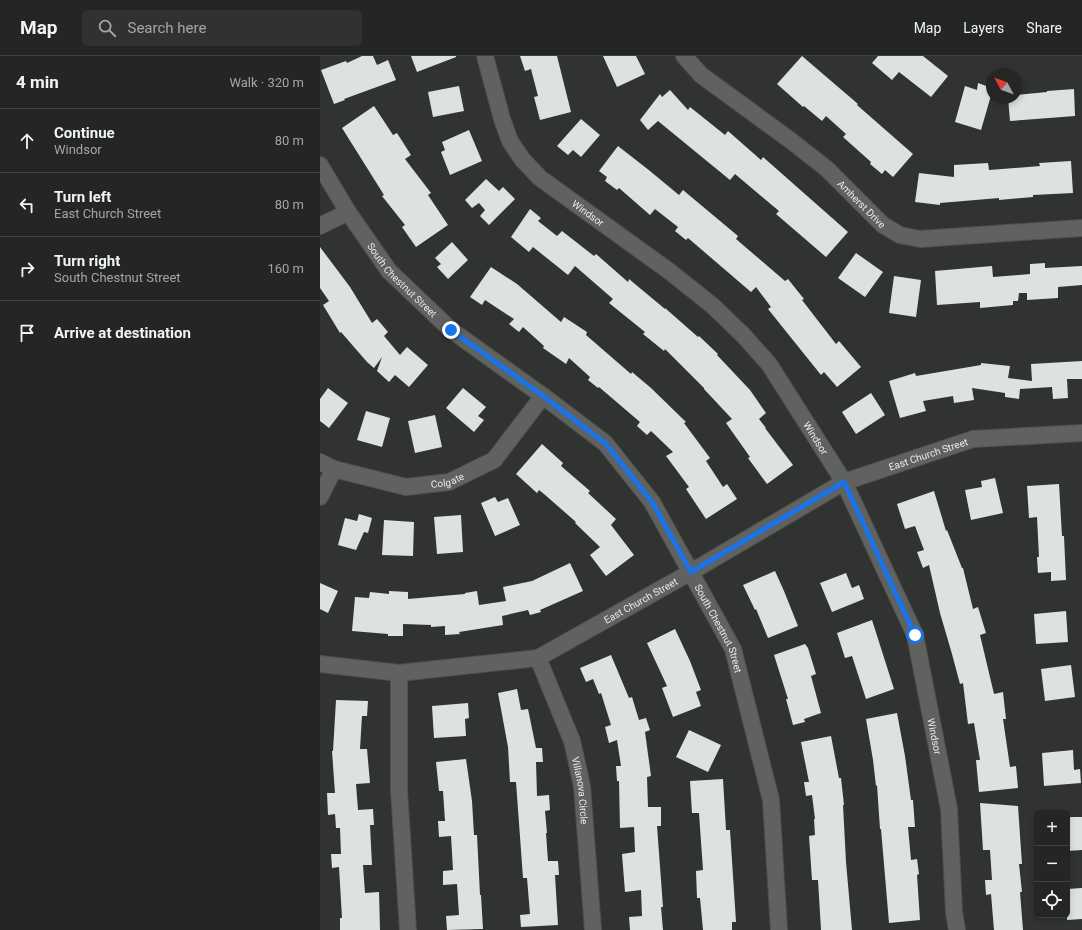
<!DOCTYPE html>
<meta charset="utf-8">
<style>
body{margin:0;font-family:Roboto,sans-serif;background:#303231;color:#f1f3f6}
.controls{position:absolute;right:12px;bottom:12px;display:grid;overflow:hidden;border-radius:6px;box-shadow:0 2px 6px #0003}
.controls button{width:36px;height:36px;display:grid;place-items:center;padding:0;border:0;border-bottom:1px solid #414341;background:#242624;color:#f1f3f6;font:20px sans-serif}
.compass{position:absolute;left:666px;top:12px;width:36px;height:36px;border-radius:50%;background:#242624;box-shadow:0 2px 6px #0003;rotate:311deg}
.stop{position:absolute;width:12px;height:12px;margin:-9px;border:3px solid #1a73e8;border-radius:50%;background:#fff}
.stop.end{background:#1a73e8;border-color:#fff;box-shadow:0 1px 4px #0008}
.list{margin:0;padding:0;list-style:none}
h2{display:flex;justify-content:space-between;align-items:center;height:52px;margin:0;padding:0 16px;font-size:17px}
h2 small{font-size:13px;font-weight:400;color:#a3a5a6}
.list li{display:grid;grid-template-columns:26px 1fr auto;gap:12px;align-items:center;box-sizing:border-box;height:64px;padding:0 16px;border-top:1px solid #414341}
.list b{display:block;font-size:15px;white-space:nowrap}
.list p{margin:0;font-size:13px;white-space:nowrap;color:#a3a5a6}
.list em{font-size:13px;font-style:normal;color:#a3a5a6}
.icon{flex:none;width:22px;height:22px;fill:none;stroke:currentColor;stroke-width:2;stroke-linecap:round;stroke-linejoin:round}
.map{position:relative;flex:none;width:762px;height:874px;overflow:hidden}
header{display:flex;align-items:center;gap:24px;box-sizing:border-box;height:56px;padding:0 20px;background:#242624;border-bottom:1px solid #414341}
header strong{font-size:19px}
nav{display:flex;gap:22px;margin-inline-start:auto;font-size:14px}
.search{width:280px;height:36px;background:#303231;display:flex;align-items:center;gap:10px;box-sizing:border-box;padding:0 14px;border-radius:6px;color:#a3a5a6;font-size:15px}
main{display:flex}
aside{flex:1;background:#242624}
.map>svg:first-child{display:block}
</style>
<header>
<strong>Map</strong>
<div class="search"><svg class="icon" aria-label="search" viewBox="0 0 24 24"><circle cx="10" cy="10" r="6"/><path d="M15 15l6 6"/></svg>Search here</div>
<nav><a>Map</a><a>Layers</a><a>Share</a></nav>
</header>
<main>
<aside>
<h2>4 min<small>Walk · 320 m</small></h2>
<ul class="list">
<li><svg class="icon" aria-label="ahead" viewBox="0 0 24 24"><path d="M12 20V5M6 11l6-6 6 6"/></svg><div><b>Continue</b><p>Windsor</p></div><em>80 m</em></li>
<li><svg class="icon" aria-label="left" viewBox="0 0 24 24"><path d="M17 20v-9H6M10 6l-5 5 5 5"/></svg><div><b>Turn left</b><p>East Church Street</p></div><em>80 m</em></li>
<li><svg class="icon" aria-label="right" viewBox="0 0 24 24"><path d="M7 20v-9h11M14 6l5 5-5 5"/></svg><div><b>Turn right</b><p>South Chestnut Street</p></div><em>160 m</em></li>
<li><svg class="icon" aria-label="arrive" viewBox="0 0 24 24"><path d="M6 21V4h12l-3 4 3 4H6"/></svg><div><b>Arrive at destination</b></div></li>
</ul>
</aside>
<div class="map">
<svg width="762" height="874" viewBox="0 0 762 874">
<rect width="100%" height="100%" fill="#303330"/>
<path fill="#dee2de" d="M42,0H53L57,9L68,4L76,24L24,43L25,44L14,48L1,14L26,5L27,7Z
M91,0H136V1L97,16Z
M200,0H237L251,56L220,64L214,41L218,40L211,13L205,15Z
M283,0H316L325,18L297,31Z
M482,0L538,48L537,49L593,98L573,121L565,114L562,118L550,108L551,106L523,81L526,78L506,60L502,65L484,50L483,51L457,28Z
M558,0H603L628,20L611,41L579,16L572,24L552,7Z
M658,27L672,32V36L661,74L635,66L645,30L657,34Z
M139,30L144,55L113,61L108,36Z
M754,33L755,60L690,65L688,42H696V39L727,36V35Z
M350,34L368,54L370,51L405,79L408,75L441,104L443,101L528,176L506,201L456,158L459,155L415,118L410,124L338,65L328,74L320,64L340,38L342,41Z
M54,50L73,79L77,77L91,99L85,103L111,137L108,139L128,169L96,191L82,171L85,169L62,140L64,139L22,72Z
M261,63L280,79L261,101L253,94L248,99L237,90Z
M149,74L162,105L130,119L121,96L125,94L122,86Z
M298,90L330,115L359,139L363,134L418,180L416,183L465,225L468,223L484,243L482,244L516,288L519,285L541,311L517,331L504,316L501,319L448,253L451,251L436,231L431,236L368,182L366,184L355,175L358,171L335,153L330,159L299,132L297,134L285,125L287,121L279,115Z
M751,105L753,137L713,139V141L679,144V142L620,147V149L595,146L599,117L634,121V109L668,107L669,114L720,110L719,107Z
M166,123L179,135L183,131L195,143L169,169L160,160L165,154L159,147L152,152L145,144Z
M210,153L221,162L218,165L237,180L242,175L274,200L276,198L308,226L309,223L345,253V252L378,281L379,280L398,298L397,299L430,334L446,357L439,363L446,372H445L473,409L447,428L428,402L430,401L406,367L412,363L384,333V332L345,293L344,295L323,278L325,276L289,247L293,243L255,210L248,219L213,191L209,196L191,181Z
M132,186L148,204L128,223L117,211L121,208L115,202Z
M0,191L30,231L52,267L57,263L68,276L64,280L80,299L87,291L108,309L89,331L75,319L69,326L57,315L62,301L54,312L47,306L21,276L20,277L3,249L9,245L0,232Z
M536,197L563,216L545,241L518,222Z
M725,207V212L762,210V229L738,231V242L707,244V237H699L698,245H693V249L660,252V246L617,249L615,215L672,210L673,221L710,218V208Z
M171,211L197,228L241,266L244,261L267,276L266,279L311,318L312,316L331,332L366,366L364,367L390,402L386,405L403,431L407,428L417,443L386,463L366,433L369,431L346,400L353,396L331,375L327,379L317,370L320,366L279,331L278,332L268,324L270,321L249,302L246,308L223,292L224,290L203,271L199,276L189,268L194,263L165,244L162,249L150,241Z
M574,220L601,224L596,261L569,257Z
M762,305V323H747L748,342L733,343L732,331L700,333L699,343L685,341V337L652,332L654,344L634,347L633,340L603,345L606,355L580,362L569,325L595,317L596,320L661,309V307L690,310L688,322L712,325L711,308Z
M8,332L28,347L9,372L0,365V343Z
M143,332L166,351L158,360L164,364L154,376L126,352Z
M551,337L565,359L536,378L522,356Z
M46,355L70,362L62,391L37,384Z
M115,359L122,391L95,397L88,365Z
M222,388L243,407L241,410L270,435L268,437L296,463L291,469L314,499L286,520L270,499L280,491L255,467L256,466L224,438L219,434L217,437L196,418Z
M675,422L683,457L651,464L645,434L662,431L661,425Z
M739,428L742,480H744L746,524L731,525V516L718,517L717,501H719L717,461L709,462L707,430Z
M614,435L626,475L627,474L642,512H643L653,553L658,551L666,577L660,579L674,638L683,636L686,663H683L690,711L696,710L698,732L659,736L656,704H660L654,667L648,668L643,627L640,628L632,598L620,557L609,509L603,512L597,496L604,494L595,470L585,473L577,448Z
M175,441L178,446L188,442L200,469L175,480L161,447Z
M39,458L52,462L48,477L44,476L36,494L18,489L25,462L37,465Z
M141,459L143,496L117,498L114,461Z
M64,464L94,466L93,500L62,499Z
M250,507L263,535L220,554L221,556L210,559L208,554L182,560L183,569L139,576L140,578L125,579V570L111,571V569L83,568V580H68V578L32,575L35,541L49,542L50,536L69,538V535L88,536V543L145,538V537L157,535L159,549L186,545L183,531L212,525Z
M455,515L464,535L478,570L448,582L436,553L435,554L423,529Z
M526,517L532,532L539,529L544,543L512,556L500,527Z
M0,527L18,535L8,557L0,553Z
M746,555L748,586L716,588L714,558Z
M552,564L574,633L546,643L532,600L525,602L517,577Z
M355,573L370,605L381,634L376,636L381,650L353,661L342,632L347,630L327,587Z
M485,588L488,592L496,618L491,620L501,657L484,663L485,666L473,669L466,643H468L454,599Z
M291,599L309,642L312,641L319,664L326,662L330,674L325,676L331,720L327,721L328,751H341V770H337L343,851H341L343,874H310L309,861L322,860L321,834L305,836L302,798L315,796L314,771L300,772L299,725H297L296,710H301L297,684L289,687L285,671L291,669L281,637L279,638L273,623L266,626L260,612Z
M751,609L755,641L725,645L721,613Z
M197,633L201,654L208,653L216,692H222L223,706H216L217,740L229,739L230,754L225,755L227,777H226L228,805H238L239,819H235L238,869L201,871L200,859L210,858L207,822H203L196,726H190L188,691L178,637Z
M16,644L48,645L47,660H42L40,693H47L50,727L36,728L38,754L53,753L54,769H50L52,809H43L45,837L59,836L60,874H20V862H22L19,811L12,812L11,798H21L20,772H16L15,758L8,759L7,737H15L12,695H13Z
M148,647L149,662L145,663L146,680L114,682L112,650Z
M577,657L585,700L591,744H593L595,771H588L591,804L597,803L599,818L597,819L600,864L569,867L561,773H560L557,729L556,730L553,704L546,663Z
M369,674L401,689L388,716L356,701Z
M511,680L519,722H521L524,749H523L526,806L532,874H501L498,824H492L489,780L495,779L494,763H495L492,739L486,740L484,726H489L481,686Z
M753,694L754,714L760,713L761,727L724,730L722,697Z
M146,703L152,745L154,779H157L160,839H161L163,873L127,874L126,860L139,859L137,828L123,829V815L133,814L131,780L119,781L118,765H125L123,735H119L116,706Z
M403,723L406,774H410L416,866H412V874H383L380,842H377L376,815L383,814L379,757H372L370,725Z
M660,747L698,750L702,808H699L702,836H700L703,874H674L671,838L666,839L665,824H672L670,794H663Z
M747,761H762V794L747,795Z
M762,832V863L747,864V833Z"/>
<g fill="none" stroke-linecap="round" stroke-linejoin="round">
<defs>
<g id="minor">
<path id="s1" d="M165,0L182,63L190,85L202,103L220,122L349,215L393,250L424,280L449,308L524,426L595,579L629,753L634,856L637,874"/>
<path id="s2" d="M364,0L381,19L470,84L507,113L563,169L580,179L600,183L762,172"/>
<path id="s3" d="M0,109L28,156L69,215L131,274L223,340L285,387L332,446L413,593L451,744L459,874"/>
<path d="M0,170L28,156"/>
<path id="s4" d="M0,406L14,413L86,431L129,426L174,404L223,340"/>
<path d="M0,441L14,413"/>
<path id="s5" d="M218,602L252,685L257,707L262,730L273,874"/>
<path id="s6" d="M0,608L79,617L218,602L371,516L524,426L653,383L762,377"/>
<path d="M79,617V734L88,874"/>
</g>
</defs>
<use href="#minor" stroke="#4e504e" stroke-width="18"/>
<use href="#minor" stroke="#5f625f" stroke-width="16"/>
</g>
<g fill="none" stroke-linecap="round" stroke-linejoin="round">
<path stroke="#1a73e8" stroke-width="5" d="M131,274L223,340L285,387L332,446L371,516L524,426L595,579"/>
</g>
<g text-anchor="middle" stroke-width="4" stroke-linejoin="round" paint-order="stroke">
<g font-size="10" fill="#e9ebe9" stroke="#191a19">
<text dy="4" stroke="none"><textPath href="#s2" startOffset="232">Amherst Drive</textPath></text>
<text dy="4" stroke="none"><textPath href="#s1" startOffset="196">Windsor</textPath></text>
<text dy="4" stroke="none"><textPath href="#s3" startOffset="142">South Chestnut Street</textPath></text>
<text dy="4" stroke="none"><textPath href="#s1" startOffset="520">Windsor</textPath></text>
<text dy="4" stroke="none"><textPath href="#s6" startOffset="661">East Church Street</textPath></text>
<text dy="4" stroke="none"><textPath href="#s4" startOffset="132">Colgate</textPath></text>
<text dy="4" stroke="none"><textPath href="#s6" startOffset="337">East Church Street</textPath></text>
<text dy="4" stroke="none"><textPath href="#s3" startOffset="622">South Chestnut Street</textPath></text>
<text dy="4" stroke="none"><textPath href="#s1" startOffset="844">Windsor</textPath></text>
<text dy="4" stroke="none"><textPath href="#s5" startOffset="140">Villanova Circle</textPath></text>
</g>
</g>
</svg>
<div class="controls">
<button>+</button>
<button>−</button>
<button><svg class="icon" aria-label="locate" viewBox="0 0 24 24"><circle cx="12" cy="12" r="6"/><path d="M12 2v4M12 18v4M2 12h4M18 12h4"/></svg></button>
</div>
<svg class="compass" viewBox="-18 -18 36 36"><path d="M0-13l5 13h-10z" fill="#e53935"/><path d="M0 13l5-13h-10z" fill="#a3a5a6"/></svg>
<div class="stop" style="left:595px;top:579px"></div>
<div class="stop end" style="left:131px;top:274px"></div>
</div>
</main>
